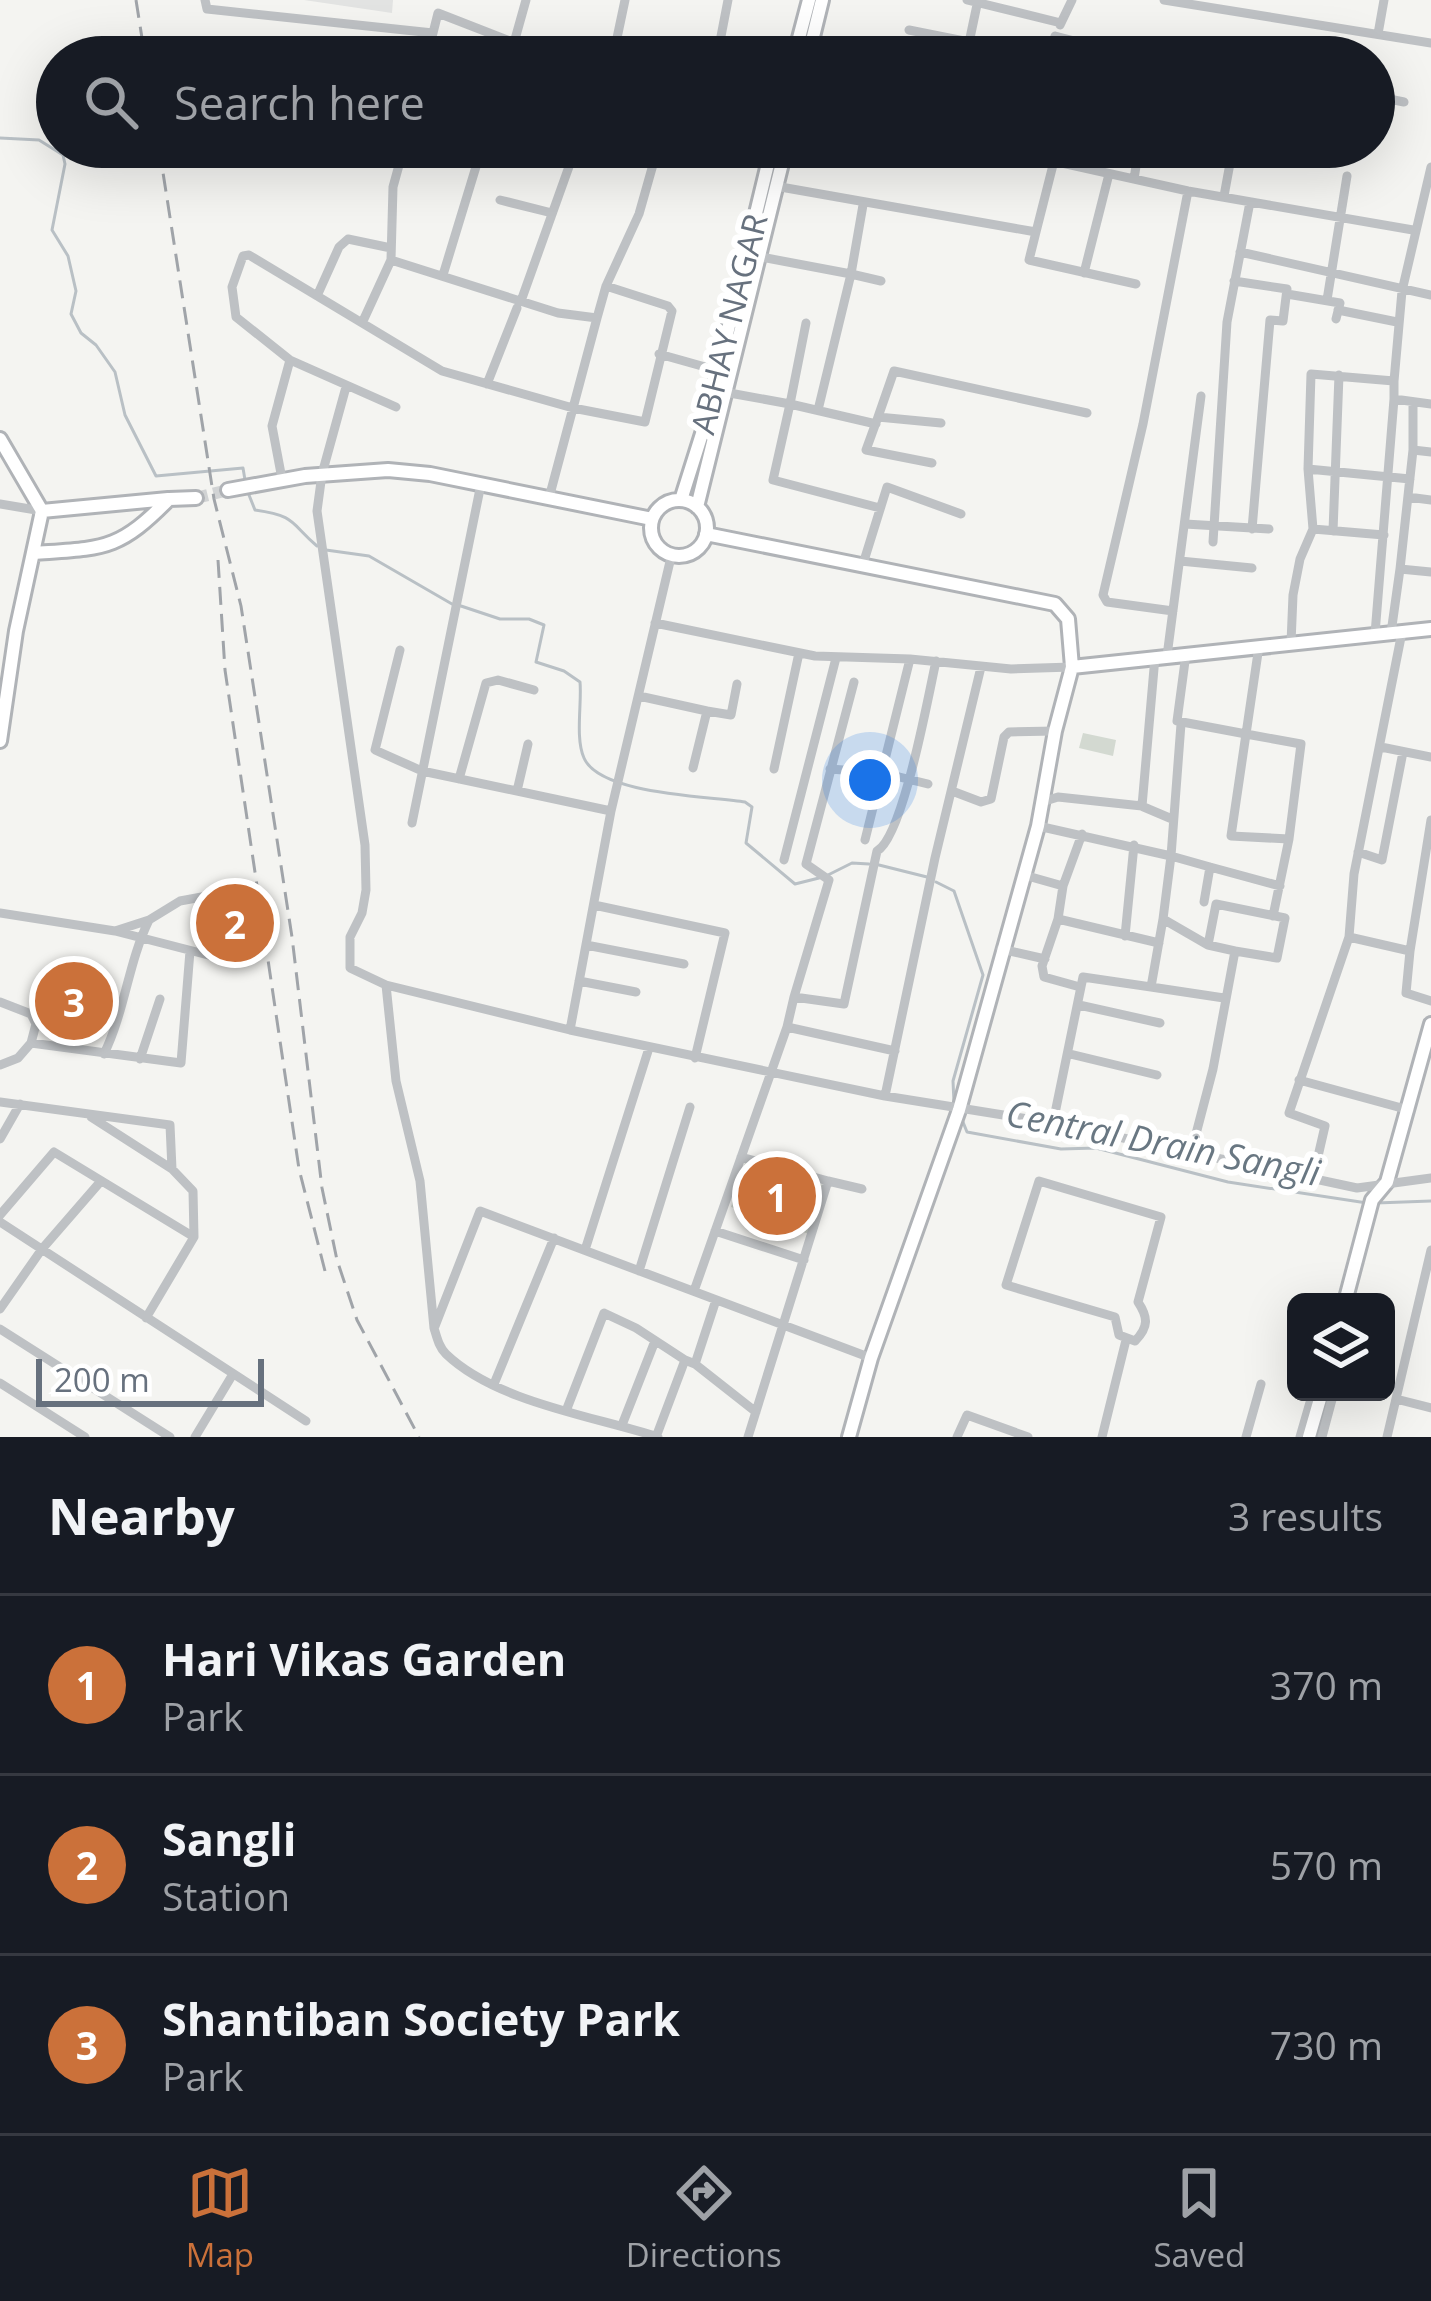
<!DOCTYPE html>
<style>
body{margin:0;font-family:"Open Sans",sans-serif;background:#242831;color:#f1f3f6}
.controls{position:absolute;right:36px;bottom:36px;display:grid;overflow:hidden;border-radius:18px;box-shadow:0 12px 48px #0002}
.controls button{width:108px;height:108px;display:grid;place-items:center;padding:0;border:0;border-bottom:3px solid #363941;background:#171b24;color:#f1f3f6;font:60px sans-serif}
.scale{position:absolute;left:36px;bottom:30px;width:228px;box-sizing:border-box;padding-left:12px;border:6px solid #67717e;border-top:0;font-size:33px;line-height:42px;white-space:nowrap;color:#67717e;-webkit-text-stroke:9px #fff;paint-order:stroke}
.you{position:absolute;left:870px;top:780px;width:42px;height:42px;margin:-30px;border:9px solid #fff;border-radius:50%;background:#1a73e8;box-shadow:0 0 0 18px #1a73e833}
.badge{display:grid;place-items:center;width:78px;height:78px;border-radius:50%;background:#cb713a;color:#fff;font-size:39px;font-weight:700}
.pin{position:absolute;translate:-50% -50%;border:6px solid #fff;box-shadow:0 3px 12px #0006}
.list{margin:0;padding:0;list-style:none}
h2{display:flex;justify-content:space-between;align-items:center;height:156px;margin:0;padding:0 48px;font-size:51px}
h2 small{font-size:39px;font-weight:400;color:#9ea1a6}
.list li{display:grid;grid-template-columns:78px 1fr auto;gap:36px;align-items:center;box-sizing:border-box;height:180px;padding:0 48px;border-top:3px solid #363941}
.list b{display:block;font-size:45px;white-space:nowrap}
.list p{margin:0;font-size:39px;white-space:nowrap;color:#9ea1a6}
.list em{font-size:39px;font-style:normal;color:#9ea1a6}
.icon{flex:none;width:66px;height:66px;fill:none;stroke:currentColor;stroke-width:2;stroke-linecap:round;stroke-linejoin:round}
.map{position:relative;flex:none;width:1431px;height:1437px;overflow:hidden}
.search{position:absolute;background:#171b24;box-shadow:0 12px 48px #0002;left:36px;right:36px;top:36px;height:132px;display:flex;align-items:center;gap:30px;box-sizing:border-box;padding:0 42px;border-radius:66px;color:#9ea1a6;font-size:45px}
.sheet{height:696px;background:#171b24}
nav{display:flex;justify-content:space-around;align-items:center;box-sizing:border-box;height:168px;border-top:3px solid #363941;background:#171b24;font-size:33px;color:#9ea1a6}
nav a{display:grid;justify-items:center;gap:6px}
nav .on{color:#cb713a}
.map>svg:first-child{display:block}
</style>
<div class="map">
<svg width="1431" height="1437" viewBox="0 0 1431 1437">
<rect width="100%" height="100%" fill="#f4f4f1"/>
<path fill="#e2e3e2" d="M304,0H393L392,13Z"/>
<path fill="#d3d9d1" d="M1083,733L1116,740L1113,756L1079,748Z
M50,972L105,982L111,993L98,1030L57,1027L35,1019L41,980Z
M745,1163L823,1185L809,1234L731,1207Z"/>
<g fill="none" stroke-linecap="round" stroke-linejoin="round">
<path stroke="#b9c0c5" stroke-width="3" d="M0,138L39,140L63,155L65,164L52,230L68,256L76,291L71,314L81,333L96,345L115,372L125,415L156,476L243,468L245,480
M247,490L255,510C297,516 290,523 317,546
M326,550L369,556L452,604
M461,606L500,619H529L544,625L536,662L564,671L580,682C582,704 575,738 584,758C600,795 710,796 745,802L752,807L746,843L795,884L819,878
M879,865L927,877
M828,875L852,863L869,864
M936,882L954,891L983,975L953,1081L954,1103
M961,1117L967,1132L1061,1149L1096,1148L1228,1182L1367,1203
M1376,1203L1431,1201"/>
<path stroke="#d1d3d4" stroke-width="12" stroke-dasharray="12 6" stroke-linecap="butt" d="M196,498L228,490"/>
<defs>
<path id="major" d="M794,57L809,0
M808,57L822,0
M0,439L42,511L16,631L0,741
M228,490L305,476L388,470L430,474L652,519
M681,500L706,421L772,147
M651 528a28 28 0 1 1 56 0a28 28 0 1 1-56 0Z
M697,507L786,147
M42,511L168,499
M706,534L1055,604L1068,619L1072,667L1431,629
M34,553C104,548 118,551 169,499L196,498
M1345,1302L1372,1200L1387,1182L1431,1024
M849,1437L871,1358L959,1110L1038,826L1055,731L1072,667
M1309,1437L1322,1392"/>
</defs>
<use href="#major" stroke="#b0b3b7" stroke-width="18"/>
<path stroke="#bec1c4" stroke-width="9" d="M205,0L207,9L433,33
M967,0L1061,23
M1164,0L1431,43
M1060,25L1072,0
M909,30L969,42
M1378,34L1384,0
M427,57L438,13L551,57
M510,57L526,0
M613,57L625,0
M717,57L728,0
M888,57V56
M966,57L978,0
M1050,57L1055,36L1137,57
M1374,96L1404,102
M990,147L1188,191L1413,230
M1134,179L1139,147
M775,186L1036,232L1029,260L1136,284
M1224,196L1233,147
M500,200L552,213
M1036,232L1054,161
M1240,252L1431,295
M761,257L851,274L863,205
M391,260L558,313L597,318L606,286L639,214L658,147
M1084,273L1109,174
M443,275L482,147
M1234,281L1287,289L1283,321L1270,320L1252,529
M1287,294L1340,303L1336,319
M317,296L339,247L348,239L391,248
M1327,300L1347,176
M521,301L576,147
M1338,310L1397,322
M363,321L391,260L393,187L404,147
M659,354L716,370
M290,360L236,317L232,287L243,256L249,255L442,371L573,408L645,422L672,311L668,306L606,286
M1394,381L1402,291L1431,167
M487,384L517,308
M346,387L322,474L317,511L365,845L366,890L362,913L350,937V968L386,985
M724,392L790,404L806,323
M818,410L851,274L881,281
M878,417L894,371L1087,413
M876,424L790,404L773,480L880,508
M1413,450L1431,452
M932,463L866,450L878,417L941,423
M1308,469L1311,374L1394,381V399L1431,404
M282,479L272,426L290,360L396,407
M1408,497L1431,500
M549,498L597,318
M0,504L42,511
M1185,524L1269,529
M1313,529L1384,535
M1333,531L1339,375
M1213,542L1227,322L1250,202
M1180,561L1252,568
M863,564L887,487L961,514
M1400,569L1413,450V403
M1173,611L1107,602L1103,595L1143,424L1188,191
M655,623L815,656L910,659L1011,669L1072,667
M1391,633L1400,569L1431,572
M1375,634L1394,399
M1291,643L1293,595L1300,559L1313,529L1308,469L1410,479
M400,650L375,750L422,771L611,811
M1186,654L1177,721L1246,734L1259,646
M1167,656L1201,396
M639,696L707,711L693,768
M707,711L731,715L737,684
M1246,734L1301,744L1289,839L1231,836Z
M1381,747L1431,757
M774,769L799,653
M830,769L883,773L928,784
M459,779L486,683L498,680L534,690
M517,791L528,744
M952,791L981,802L991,799L1004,737L1009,732L1055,731
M1042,802L1058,797L1142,806L1155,657
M1139,805L1172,819
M412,823L481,484
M1038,826L1171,856L1181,724
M865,840L910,659
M1358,852L1382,860L1403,752
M784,860L836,658
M1024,875L1063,886L1058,919
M1063,886L1082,834
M1204,902L1210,867L1280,886
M594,905L725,933L695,1058
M0,913L115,931L216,957L234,953L242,936L235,907L207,896L180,901L149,920L115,931
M1273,916L1289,839
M1163,919L1171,856L1210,867
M1125,936L1134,845
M1349,937L1410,951L1406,993L1431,1001
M586,945L684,964
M1208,945L1216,904L1285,918L1277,958L1235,951
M1001,949L1045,959
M1410,951L1431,820
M579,981L636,992
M1080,987L1044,977L1042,966L1058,919L1159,943
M794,997L829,880L806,864L854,682
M0,1002L31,1014L36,1024L31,1043
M1079,1005L1160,1023
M787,1027L794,997L844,1004L877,851C903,837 928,697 936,661
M570,1030L885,1096L1053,1123L1357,1188L1431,1178
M104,1054C125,1011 128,963 149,920
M1070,1054L1157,1075
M140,1059L160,999
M0,1065L18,1058L31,1043L181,1063L190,951
M1299,1080L1409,1110
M885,1096L935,858L981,667
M0,1102L170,1125L172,1169L193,1191L194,1237L54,1152L0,1215
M91,1117L172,1169
M1053,1123L1083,977L1151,987
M0,1139L20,1104
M1191,1153L1213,1069L1235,951L1208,945L1163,919L1151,987L1224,998
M741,1157L828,1181L748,1437
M1313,1178L1325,1126L1289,1113L1349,937L1354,874L1402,632
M828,1181L862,1189
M1039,1181L1161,1217L1138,1302C1148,1317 1149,1327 1135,1341L1119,1335L1115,1317L1006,1285Z
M0,1222L306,1421
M715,1231L804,1260
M585,1250L649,1048
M639,1271L690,1107
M694,1291L787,1027L895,1051
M0,1309L42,1249L101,1181
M146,1318L194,1237
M435,1326L480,1211L871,1358
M0,1329L170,1437
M695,1364L756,1412
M0,1383L85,1437
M494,1384L554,1238
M1396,1399L1431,1408
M566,1411L604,1313L636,1328L685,1360
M622,1425L655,1341
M195,1437L233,1374
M656,1437L685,1360L695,1364L716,1300
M658,1437C593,1416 496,1402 446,1354C439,1347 437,1338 434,1328L420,1181L396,1081L386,985L570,1030L611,811L672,553
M957,1437L967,1415L1028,1437
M1102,1437L1126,1340
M1246,1437L1261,1384
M1300,1437L1313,1392
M1322,1437L1334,1392
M1387,1437L1431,1250"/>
<use href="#major" stroke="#fff" stroke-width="12"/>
<path stroke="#a0a4a9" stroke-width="3" stroke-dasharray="18 9" stroke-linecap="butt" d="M136,0L145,57
M159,147L214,499L241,606L292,937L322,1188L337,1260L357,1320L419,1437
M218,560L225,670L299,1169L325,1271"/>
</g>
<g text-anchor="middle" stroke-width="12" stroke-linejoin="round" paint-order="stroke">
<g font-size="33" fill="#67717e" stroke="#fff">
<text transform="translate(729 324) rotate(-76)" y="12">ABHAY NAGAR</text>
</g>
<g font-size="36" font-style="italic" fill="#697782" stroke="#fff">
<text transform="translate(1163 1143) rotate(11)" y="13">Central Drain Sangli</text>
</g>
</g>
</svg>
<div class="controls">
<button><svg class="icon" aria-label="layers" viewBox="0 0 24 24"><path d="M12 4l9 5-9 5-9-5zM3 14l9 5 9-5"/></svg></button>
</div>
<div class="scale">200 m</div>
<div class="you"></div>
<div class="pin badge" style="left:777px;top:1196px">1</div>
<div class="pin badge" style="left:235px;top:923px">2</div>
<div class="pin badge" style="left:74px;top:1001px">3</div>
<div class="search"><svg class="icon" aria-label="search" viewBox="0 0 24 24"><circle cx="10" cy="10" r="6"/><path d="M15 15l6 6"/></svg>Search here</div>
</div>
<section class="sheet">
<h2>Nearby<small>3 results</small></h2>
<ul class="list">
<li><span class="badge">1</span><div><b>Hari Vikas Garden</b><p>Park</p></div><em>370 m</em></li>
<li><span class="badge">2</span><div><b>Sangli</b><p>Station</p></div><em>570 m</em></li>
<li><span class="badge">3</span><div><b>Shantiban Society Park</b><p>Park</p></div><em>730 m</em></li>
</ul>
</section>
<nav>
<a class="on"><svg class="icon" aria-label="map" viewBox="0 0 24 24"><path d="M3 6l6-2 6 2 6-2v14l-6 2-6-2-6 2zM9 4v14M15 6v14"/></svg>Map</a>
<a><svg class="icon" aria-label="directions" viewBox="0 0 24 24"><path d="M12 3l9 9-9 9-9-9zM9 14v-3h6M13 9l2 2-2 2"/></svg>Directions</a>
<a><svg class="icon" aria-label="saved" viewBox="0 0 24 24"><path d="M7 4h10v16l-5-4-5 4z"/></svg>Saved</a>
</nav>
